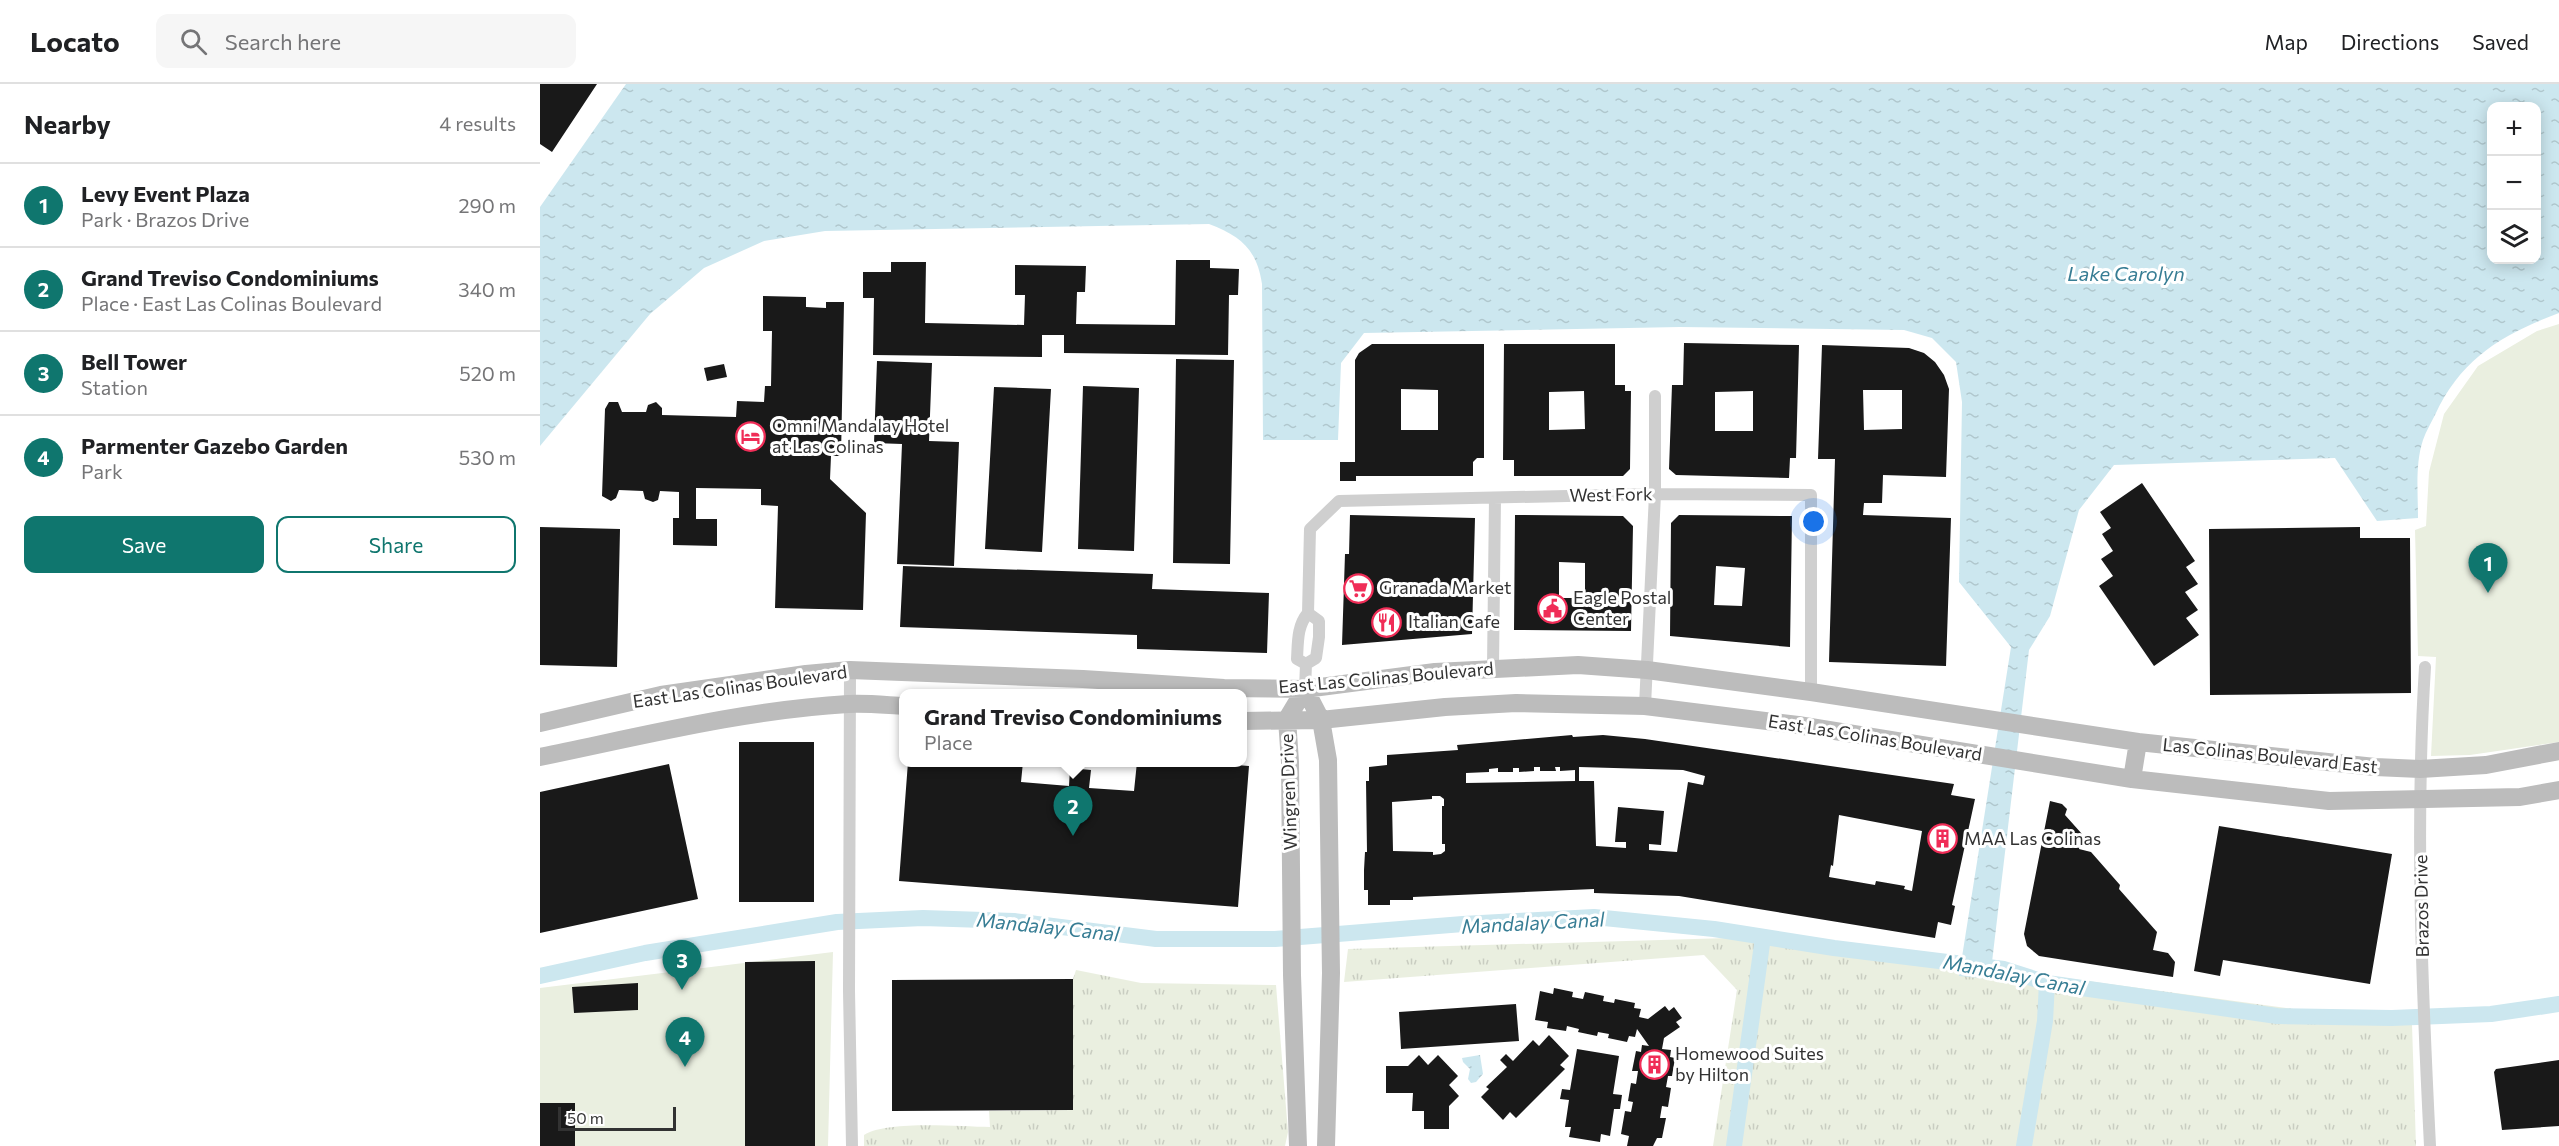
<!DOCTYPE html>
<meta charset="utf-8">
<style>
body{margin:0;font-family:Commissioner,sans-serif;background:#f6f6f6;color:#202124}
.controls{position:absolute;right:18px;top:18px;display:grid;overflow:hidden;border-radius:12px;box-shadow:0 3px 15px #0003}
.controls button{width:54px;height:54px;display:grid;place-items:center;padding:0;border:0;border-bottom:2px solid #e0e0e0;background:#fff;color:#202124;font:30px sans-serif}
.scale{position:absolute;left:18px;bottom:15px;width:118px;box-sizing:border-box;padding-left:6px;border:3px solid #323232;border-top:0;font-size:16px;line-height:21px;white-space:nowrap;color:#323232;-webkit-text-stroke:4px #fff;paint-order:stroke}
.you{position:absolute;left:1274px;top:438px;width:21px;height:21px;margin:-15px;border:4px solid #fff;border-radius:50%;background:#1a73e8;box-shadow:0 0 0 9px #1a73e833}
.badge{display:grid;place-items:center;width:39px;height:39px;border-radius:50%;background:#0f766e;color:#fff;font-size:20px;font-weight:700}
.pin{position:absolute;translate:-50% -50px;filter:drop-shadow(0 2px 3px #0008)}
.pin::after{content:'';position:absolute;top:32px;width:21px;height:18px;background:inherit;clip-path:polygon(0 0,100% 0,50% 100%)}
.popup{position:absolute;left:359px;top:605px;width:348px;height:78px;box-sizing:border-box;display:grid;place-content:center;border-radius:12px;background:#fff;filter:drop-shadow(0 2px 4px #0005);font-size:20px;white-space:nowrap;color:#757577}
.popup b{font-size:22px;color:#202124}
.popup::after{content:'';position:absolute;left:50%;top:100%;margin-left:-12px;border:12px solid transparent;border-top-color:#fff}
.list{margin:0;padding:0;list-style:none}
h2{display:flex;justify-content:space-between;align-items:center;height:78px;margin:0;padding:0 24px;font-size:26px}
h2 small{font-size:20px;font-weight:400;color:#757577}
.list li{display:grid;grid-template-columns:39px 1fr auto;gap:18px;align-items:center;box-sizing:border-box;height:84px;padding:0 24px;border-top:2px solid #e0e0e0}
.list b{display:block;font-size:22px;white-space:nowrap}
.list p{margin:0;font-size:20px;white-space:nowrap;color:#757577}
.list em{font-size:20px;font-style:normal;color:#757577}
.actions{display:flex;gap:12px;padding:18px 24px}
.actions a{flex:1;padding:14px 0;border:2px solid #0f766e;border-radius:12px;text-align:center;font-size:21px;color:#0f766e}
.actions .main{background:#0f766e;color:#fff}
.icon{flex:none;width:33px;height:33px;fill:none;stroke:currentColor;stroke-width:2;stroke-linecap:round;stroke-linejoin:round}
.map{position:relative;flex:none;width:2019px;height:1062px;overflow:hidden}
header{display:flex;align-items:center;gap:36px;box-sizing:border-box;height:84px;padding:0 30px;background:#fff;border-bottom:2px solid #e0e0e0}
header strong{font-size:28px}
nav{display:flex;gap:33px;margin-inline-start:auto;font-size:21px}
.search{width:420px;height:54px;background:#f6f6f6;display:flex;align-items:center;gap:15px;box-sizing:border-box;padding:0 21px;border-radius:12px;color:#757577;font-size:22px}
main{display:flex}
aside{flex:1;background:#fff}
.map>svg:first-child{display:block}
</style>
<header>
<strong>Locato</strong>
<div class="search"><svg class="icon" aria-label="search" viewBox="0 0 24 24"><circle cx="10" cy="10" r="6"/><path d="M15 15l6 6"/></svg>Search here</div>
<nav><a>Map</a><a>Directions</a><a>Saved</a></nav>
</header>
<main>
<aside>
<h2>Nearby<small>4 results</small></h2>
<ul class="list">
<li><span class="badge">1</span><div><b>Levy Event Plaza</b><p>Park · Brazos Drive</p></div><em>290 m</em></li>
<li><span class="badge">2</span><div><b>Grand Treviso Condominiums</b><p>Place · East Las Colinas Boulevard</p></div><em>340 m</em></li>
<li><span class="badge">3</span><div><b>Bell Tower</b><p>Station</p></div><em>520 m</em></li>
<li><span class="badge">4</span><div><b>Parmenter Gazebo Garden</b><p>Park</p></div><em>530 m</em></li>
</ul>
<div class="actions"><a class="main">Save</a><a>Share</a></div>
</aside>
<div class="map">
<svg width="2019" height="1062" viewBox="0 0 2019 1062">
<defs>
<pattern id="grass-tufts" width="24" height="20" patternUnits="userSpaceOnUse" patternTransform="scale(1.5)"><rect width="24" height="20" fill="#eaefe0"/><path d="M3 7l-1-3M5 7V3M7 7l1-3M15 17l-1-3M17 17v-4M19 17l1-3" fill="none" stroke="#c9cdc1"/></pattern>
<pattern id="water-ripples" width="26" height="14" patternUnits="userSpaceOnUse" patternTransform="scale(1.5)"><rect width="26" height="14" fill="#cce7ef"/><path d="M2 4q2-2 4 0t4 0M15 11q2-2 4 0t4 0" fill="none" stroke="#b0c7cd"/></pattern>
</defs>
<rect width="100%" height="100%" fill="#fff"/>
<path fill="url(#grass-tufts)" d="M1223,853L1872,941L1876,1062H1173L1197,906L1164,871L804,898L808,865Z
M536,886L601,899L736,901L748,1048L745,1062H324V1051C349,1036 419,1043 450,1043L449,1027L533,1026V895Z"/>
<path fill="#eaefe0" d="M2019,240V658L1930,671L1891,672L1896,573L1878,572L1875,446L1886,442L1889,388L1904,330L1938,282L1997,247Z
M293,868L288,1062H0V904Z"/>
<path fill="url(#water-ripples)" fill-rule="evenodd" d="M86,0H2019V229C1963,250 1921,274 1895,331C1891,339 1886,347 1883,356C1875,380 1878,409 1878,434L1837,437L1795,374L1574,381L1539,426L1510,532L1489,566L1450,895L1419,892L1471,563L1419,498L1422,318L1416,278L1392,254L1364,246L1140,243L824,249L801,279L798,356H723L722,200C717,166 701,152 669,140L285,147L224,157L164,184L110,230L0,362V123ZM1952,22H1996V176H1952Z
M940,971L943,990L936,998L931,999L928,995L930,985L923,978L922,974Z"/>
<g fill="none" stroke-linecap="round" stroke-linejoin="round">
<path stroke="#cce7ef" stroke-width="16" d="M0,892L105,869L297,838L383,834L474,837L616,855H735L923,840L1054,833L1174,845L1294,864L1464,885L1507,899L1737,932L1852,934L1951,930L2019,920
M1194,1062L1223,853
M1484,1062L1505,937L1507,899"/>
</g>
<path fill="#191919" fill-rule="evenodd" d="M0,0H57L12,68L0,60Z
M636,176H670V184L699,185L698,211H689L688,271L524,269V251H502V273L333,271L334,214H323V188H351V178H386L385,239L484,241L485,211H475V181L546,182L545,208H537L536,240L635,241Z
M223,212L266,213V223L286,224V218H304L301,372H291L290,395L326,429L323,526L235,524L238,422L221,421V405L156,404V435H177V462L133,461V434H139V408L120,407L118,416L113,418L105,415L103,407L79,406L76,414L71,417L62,412L65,325L69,318H78L82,328H106L108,321L116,318L122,324V331L196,333L197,317L224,318L225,302H231L232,247H223Z
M1144,259L1259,261L1256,374H1250L1249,394L1136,391L1129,385L1132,301H1143ZM1213,307V347H1175V308Z
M832,260H944V374H937L933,378V392H816V397H800V378H815V276L819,269ZM861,305L898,306V346H861Z
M964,260H1075V301H1085V307H1091L1090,385L1083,392H974V376H963ZM1044,307L1045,345L1009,346V308Z
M1282,261L1369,264L1384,269L1395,278L1404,291L1409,305L1406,393L1343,391L1342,419H1324L1323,431L1411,434L1406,582L1289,578L1295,375H1278ZM1323,306H1362V345L1324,346Z
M636,275L694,276L690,480L633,479Z
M337,277L392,279L389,357L419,358L414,482L357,480L362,360L334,359Z
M184,280L187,293L167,297L164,284Z
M543,302L599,304L594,467L538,465Z
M454,303L511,305L502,468L445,465Z
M1602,399L1655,477L1646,483L1658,500L1645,508L1658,526L1646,534L1659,551L1614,582L1559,502L1573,492L1561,475L1573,467L1562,450L1571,444L1560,428Z
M810,431L935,434L932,550L802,561L805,470H809Z
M975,431L1083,432L1093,442L1091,547L974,546ZM1019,478L1045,479V514H1019Z
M1139,431L1252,432L1250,563L1130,552L1131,439ZM1176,482L1205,484L1202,522L1174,521Z
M0,443L80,445L77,583L0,581Z
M1820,443V454H1870L1871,609L1670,611L1669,445Z
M363,482L613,490L612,505L729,509L727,569L597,565V551L360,543Z
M1032,651L1033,653L1063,651L1105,655L1414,700L1411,711L1435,715L1412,821L1415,822L1411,841L1398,838L1395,854L1139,812L1054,809V805L873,813V816H850V821H828V806H824V786L825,768H827L826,697H829V683L847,681V671L918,666L917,661ZM994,683H1000V687H1016L1015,683H1020V687L1035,686V697L926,699V689L949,688V685L958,684V688H973V684H979V688L994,687ZM1039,683L1143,686L1165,692L1163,701L1148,698L1137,768L1109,766V760L1121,761L1124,727L1078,723L1075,758H1086V764L1056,762L1054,697H1039ZM892,712H900L904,715V722H902V760H905V767L901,770L893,771V768L853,767L852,718L892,715ZM1299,731L1382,747L1372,807L1364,805L1365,802L1336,797L1335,801L1289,793L1291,781L1293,782Z
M199,658H274V818H199Z
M368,678H483L481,698L529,702L530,684L551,686L549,704L594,707L597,678H660L709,682L698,823L359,797Z
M129,680L158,815L0,849V708Z
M1510,717L1522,720L1527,725L1525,731L1542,750L1539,765L1551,768L1580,801L1579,805L1617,848L1613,866L1628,869L1635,878L1633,893L1499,872L1487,862L1484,850Z
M1679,742L1852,770L1830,900L1683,876L1680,892L1654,887Z
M275,877V1062H205V878Z
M533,895V1026L352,1027V896Z
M98,899V926L34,929L32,903Z
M1014,904L1033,908L1032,913L1043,915L1045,908L1064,912L1063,917L1074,919L1075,915L1095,919L1094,924L1101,925L1099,933L1108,935L1125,922L1129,927L1134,923L1142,934L1136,938L1140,943L1124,954L1122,965L1131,966L1130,973L1135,974L1132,992H1128L1126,1003L1131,1004L1128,1023L1122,1022L1120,1034H1126L1122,1054H1117L1113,1062H1087L1089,1052L1081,1050L1085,1027L1091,1028L1093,1018L1088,1017L1091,999L1096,1000L1098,987H1092L1096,967L1101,968L1102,961L1109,962L1097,945L1095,953L1089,952L1087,958L1068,954L1069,950L1058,948L1057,952L1038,948L1039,945L1027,942L1026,947L1007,944L1008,938L995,936L1000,907L1013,910Z
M976,920L979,957L861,965L859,928Z
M1009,951L1029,972L1020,981L1025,985L976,1034L970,1028L963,1036L941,1013L949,1005L946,1003L967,983L960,976L966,970L973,977L993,956L999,962Z
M1037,965L1079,972L1073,1010L1082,1011L1080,1025H1074L1070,1052L1061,1050L1060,1058L1029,1053L1031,1043H1025L1029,1016L1020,1015L1022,1005L1030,1006Z
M879,971L888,981L898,971L918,992L909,1001L919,1012L909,1022V1045H884V1027H872L873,1009H846V982H868Z
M2019,976V1042L1962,1046L1954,988L1956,985Z
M0,1019H35V1062H0Z"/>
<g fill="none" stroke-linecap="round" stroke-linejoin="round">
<path stroke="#cfcfcf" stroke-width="12" d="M766,580L757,575C758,558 757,542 768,529L770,445L799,417L1115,410L1271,411V608
M766,580L776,574L779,553V537L768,529
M953,583L955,414
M1885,583C1875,742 1882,903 1890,1062
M310,586L309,907L312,1062
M765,605L766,580
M1105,622L1115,410V312"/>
<path stroke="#bcbcbc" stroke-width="18" d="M765,605L781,636L788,676L791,889L786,1062
M702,637L781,636L905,623L976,619L1105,622L1258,641L1592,695L1789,717L1980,713L2019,706
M0,639L121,611L266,590L310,586L543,595L684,604L765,605L895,588L1038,581L1107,586L1271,608L1598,658L1835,683L1880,685L1946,681L2019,667
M0,673C102,652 205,626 308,620C326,619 345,621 364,622
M1592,695L1598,658
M758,1062L752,891L750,678L747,635L765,605"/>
</g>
<defs>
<symbol id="hotel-ring" viewBox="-11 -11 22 22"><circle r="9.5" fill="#fff" stroke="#f02d57" stroke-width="1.5"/><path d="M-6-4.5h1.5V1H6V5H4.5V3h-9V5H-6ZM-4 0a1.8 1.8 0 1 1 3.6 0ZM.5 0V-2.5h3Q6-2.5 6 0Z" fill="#f02d57"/></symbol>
<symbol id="supermarket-ring" viewBox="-11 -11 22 22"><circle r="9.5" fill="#fff" stroke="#f02d57" stroke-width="1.5"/><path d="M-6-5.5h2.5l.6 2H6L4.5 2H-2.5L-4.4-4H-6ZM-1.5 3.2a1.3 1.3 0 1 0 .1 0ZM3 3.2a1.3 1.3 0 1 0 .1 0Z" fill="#f02d57"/></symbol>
<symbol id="civic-ring" viewBox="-11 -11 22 22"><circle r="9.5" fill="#fff" stroke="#f02d57" stroke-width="1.5"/><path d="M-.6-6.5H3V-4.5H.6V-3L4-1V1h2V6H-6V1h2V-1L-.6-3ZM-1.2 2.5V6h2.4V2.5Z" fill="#f02d57"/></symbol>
<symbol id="restaurant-ring" viewBox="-11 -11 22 22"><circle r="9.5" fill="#fff" stroke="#f02d57" stroke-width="1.5"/><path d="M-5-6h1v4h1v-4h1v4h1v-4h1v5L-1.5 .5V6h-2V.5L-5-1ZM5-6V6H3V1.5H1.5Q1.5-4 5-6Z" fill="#f02d57"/></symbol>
<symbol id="building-ring" viewBox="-11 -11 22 22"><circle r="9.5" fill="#fff" stroke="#f02d57" stroke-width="1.5"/><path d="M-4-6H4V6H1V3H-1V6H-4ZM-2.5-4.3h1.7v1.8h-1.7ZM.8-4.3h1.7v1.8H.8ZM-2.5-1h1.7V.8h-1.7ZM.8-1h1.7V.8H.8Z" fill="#f02d57"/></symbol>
</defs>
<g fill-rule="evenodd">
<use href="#hotel-ring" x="194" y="336" width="33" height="33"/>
<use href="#supermarket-ring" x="802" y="488" width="33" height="33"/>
<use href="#civic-ring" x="996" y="508" width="33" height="33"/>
<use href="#restaurant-ring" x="830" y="522" width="33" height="33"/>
<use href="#building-ring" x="1386" y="738" width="33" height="33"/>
<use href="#building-ring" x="1098" y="964" width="33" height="33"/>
</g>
<g text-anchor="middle" stroke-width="6" stroke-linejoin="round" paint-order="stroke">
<g font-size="18" fill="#323232" stroke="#fff" text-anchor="start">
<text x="232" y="348">Omni Mandalay Hotel<tspan x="232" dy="21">at Las Colinas</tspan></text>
<text x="839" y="510">Granada Market</text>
<text x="1033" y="520">Eagle Postal<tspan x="1033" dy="21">Center</tspan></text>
<text x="868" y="544">Italian Cafe</text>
<text x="1424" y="761">MAA Las Colinas</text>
<text x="1135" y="976">Homewood Suites<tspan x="1135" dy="21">by Hilton</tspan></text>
</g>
<g font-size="18" fill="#323232" stroke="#fff">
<text transform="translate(1071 411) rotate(-1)" y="6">West Fork</text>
<text transform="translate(846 594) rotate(-5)" y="6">East Las Colinas Boulevard</text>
<text transform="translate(200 603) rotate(-8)" y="6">East Las Colinas Boulevard</text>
<text transform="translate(1335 654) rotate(9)" y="6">East Las Colinas Boulevard</text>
<text transform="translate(1730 672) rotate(6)" y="6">Las Colinas Boulevard East</text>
<text transform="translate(749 708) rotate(-92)" y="6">Wingren Drive</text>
<text transform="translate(1882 822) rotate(-91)" y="6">Brazos Drive</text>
</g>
<g font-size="20" font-style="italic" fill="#377d94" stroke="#fff">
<text x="1586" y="197">Lake Carolyn</text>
<text transform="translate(993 839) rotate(-3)" y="7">Mandalay Canal</text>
<text transform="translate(508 843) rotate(6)" y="7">Mandalay Canal</text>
<text transform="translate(1474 891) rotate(11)" y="7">Mandalay Canal</text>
</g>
</g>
</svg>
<div class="controls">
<button>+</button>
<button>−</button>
<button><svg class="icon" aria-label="layers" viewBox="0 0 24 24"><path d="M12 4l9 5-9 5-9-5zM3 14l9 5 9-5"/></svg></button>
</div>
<div class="scale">50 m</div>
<div class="you"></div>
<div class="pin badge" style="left:1948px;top:509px">1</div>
<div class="pin badge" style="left:533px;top:752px">2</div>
<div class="popup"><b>Grand Treviso Condominiums</b>Place</div>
<div class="pin badge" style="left:142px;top:906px">3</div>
<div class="pin badge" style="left:145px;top:983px">4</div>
</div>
</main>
